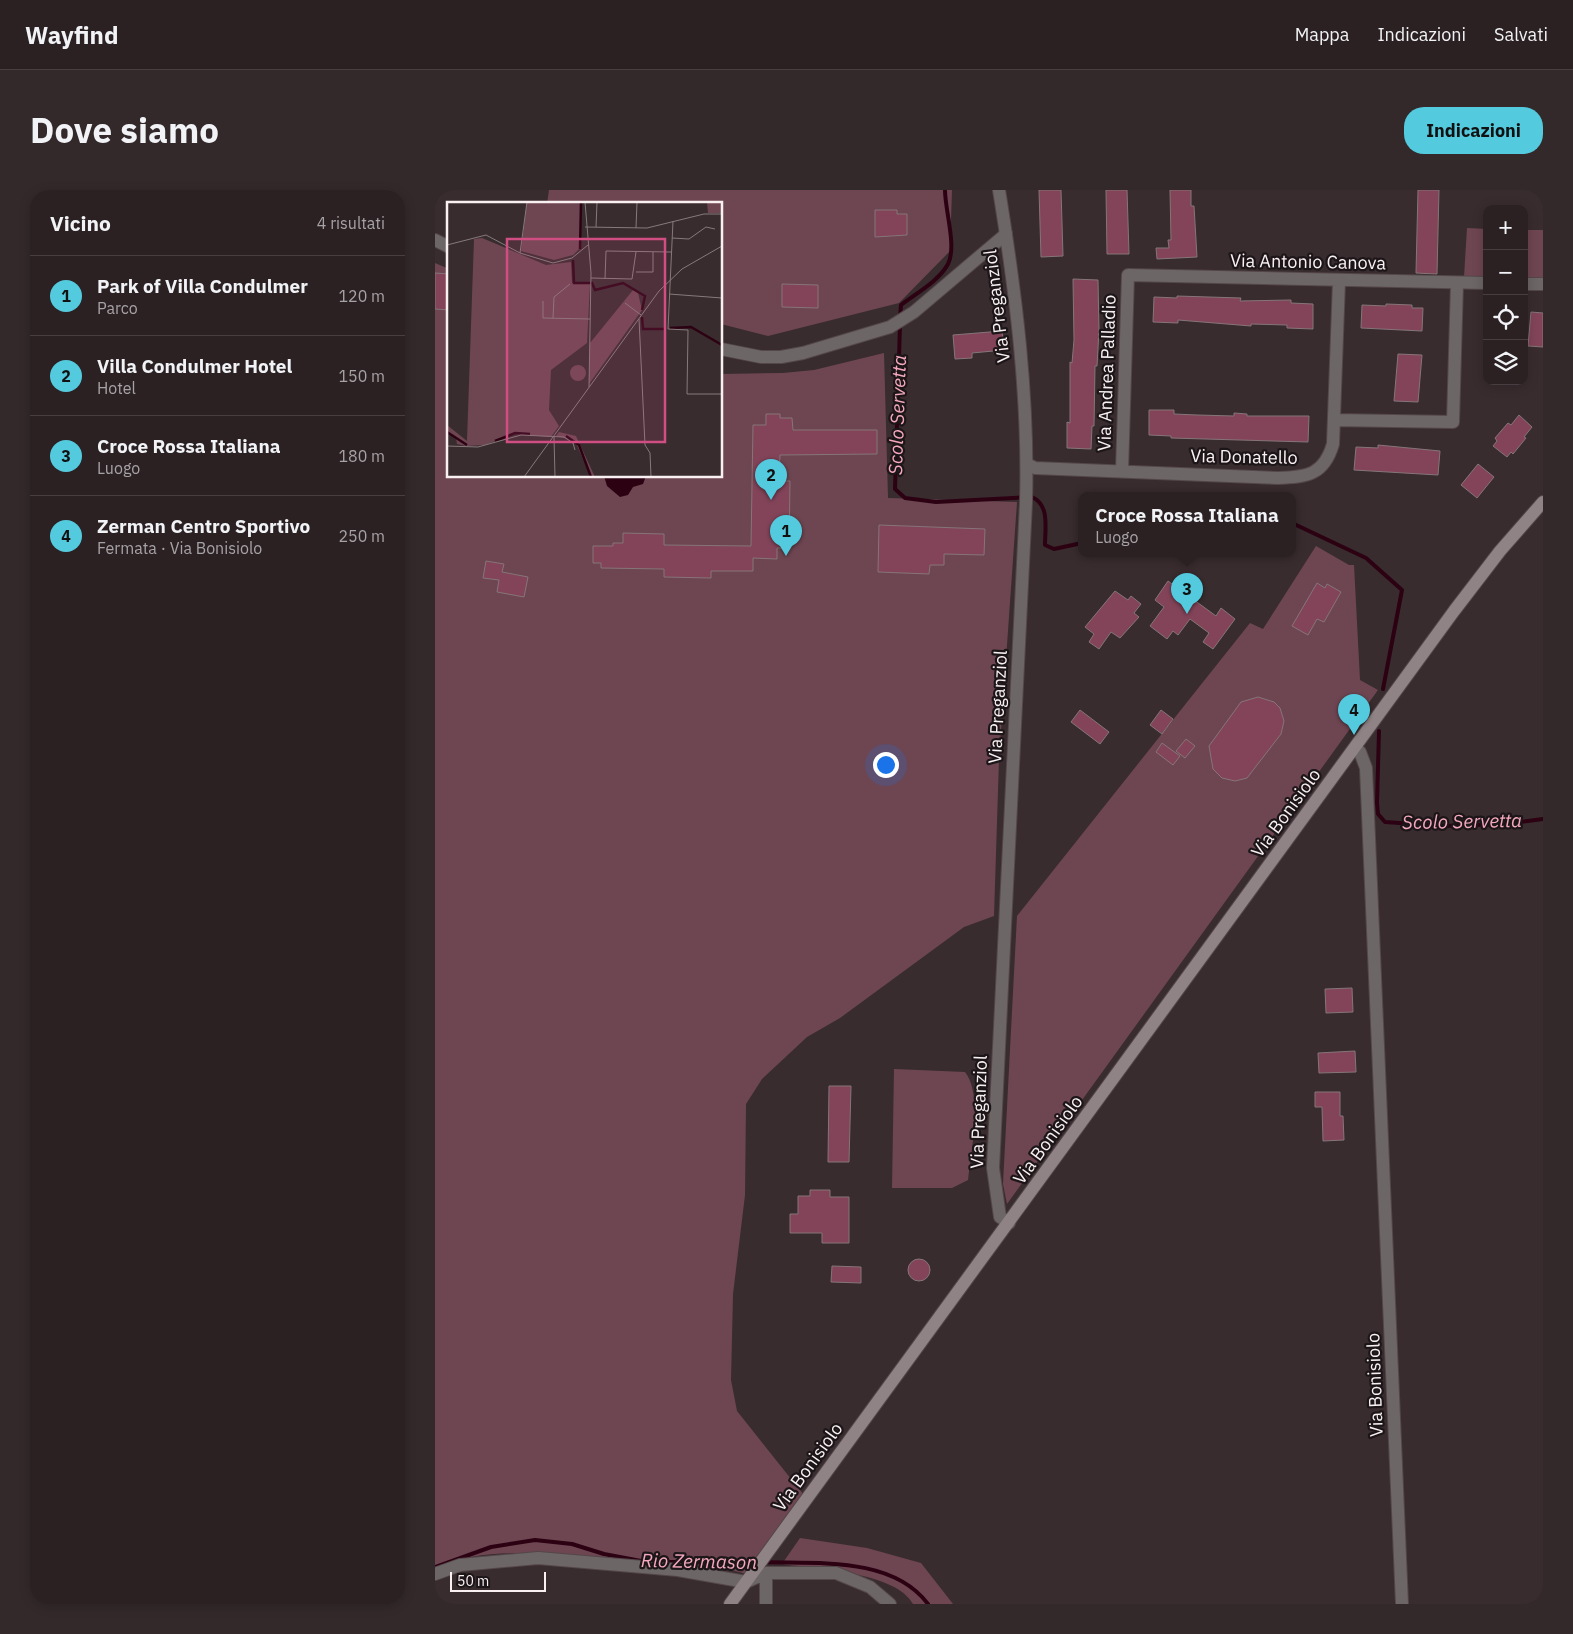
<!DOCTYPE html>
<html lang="it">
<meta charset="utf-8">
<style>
body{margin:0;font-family:"IBM Plex Sans",sans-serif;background:#33292b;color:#f1f3f6}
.controls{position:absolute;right:15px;top:15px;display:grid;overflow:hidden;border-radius:10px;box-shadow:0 2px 12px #0003}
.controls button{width:45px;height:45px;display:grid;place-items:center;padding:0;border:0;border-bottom:1px solid #473e41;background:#2b2123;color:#f1f3f6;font:25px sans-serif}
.scale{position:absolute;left:15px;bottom:12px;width:96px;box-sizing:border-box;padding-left:5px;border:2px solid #f9f0f2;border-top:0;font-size:14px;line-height:18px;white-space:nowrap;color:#f9f0f2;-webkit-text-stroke:4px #1c1618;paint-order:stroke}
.you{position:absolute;left:450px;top:574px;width:18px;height:18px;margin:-12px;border:4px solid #fff;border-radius:50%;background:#1a73e8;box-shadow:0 0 0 8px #1a73e833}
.badge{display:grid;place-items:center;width:32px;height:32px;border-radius:50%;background:#54cade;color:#111;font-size:16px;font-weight:700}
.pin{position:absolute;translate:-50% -41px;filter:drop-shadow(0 1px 2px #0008)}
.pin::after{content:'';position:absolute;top:26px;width:18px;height:15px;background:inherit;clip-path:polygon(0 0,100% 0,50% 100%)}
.popup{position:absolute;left:643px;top:302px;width:218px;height:65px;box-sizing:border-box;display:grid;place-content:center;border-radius:10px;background:#2b2123;filter:drop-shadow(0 1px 4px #0005);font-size:16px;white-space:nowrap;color:#a6a3a6}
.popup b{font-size:19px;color:#f1f3f6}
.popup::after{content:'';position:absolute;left:50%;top:100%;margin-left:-10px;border:10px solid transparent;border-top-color:#2b2123}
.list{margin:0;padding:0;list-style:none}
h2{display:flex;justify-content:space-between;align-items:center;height:65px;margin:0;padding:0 20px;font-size:21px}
h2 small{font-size:16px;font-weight:400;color:#a6a3a6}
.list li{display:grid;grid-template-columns:32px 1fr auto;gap:15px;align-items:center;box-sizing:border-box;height:80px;padding:0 20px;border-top:1px solid #473e41}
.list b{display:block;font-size:19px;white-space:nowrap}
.list p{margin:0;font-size:16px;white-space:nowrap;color:#a6a3a6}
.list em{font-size:16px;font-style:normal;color:#a6a3a6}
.icon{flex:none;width:28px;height:28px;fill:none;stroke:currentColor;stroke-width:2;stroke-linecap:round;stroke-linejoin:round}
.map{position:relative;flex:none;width:1108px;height:1414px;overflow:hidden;border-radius:20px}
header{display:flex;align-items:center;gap:30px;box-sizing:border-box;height:70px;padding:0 25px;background:#2b2123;border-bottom:1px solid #473e41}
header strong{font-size:24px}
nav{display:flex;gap:28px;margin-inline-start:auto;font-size:18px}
.intro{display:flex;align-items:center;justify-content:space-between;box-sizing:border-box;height:120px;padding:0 30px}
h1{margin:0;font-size:35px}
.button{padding:12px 22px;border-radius:20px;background:#54cade;color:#111;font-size:18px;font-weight:700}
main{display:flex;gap:30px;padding:0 30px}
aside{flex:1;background:#2b2123;border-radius:20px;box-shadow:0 2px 12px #0003}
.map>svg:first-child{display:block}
</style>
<header>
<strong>Wayfind</strong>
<nav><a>Mappa</a><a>Indicazioni</a><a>Salvati</a></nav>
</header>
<div class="intro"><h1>Dove siamo</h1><a class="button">Indicazioni</a></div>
<main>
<aside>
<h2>Vicino<small>4 risultati</small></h2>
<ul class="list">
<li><span class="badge">1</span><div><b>Park of Villa Condulmer</b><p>Parco</p></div><em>120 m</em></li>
<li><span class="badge">2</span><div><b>Villa Condulmer Hotel</b><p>Hotel</p></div><em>150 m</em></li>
<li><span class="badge">3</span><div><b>Croce Rossa Italiana</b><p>Luogo</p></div><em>180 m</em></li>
<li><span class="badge">4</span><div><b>Zerman Centro Sportivo</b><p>Fermata · Via Bonisiolo</p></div><em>250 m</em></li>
</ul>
</aside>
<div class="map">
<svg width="1108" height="1414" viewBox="0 0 1108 1414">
<rect width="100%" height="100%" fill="#392c2f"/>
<path fill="#6e4652" d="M114,0H517L515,61L464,113L333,146L286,134V14H112Z
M1032,38L1052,39V88L1029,87Z
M1089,40H1108V89L1089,88Z
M0,73L14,79V286H286V184L348,183L379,180L449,163L453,308L582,312L564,569L559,726L529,737L405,828L372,847L327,889L311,914L310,1005L298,1104L296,1190L302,1221L368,1304L312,1384C278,1374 240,1375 205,1373C137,1369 65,1351 0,1377Z
M881,356L914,375H919L925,490L943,500L572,1014L568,994L582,726L815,433L828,439Z
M459,879L530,882C548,904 536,962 533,990L517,998H457Z
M365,1348L432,1358L486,1373L518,1414H478C461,1382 380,1379 347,1374Z"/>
<path fill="#2c0213" d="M169,286H211L208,294L198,297L193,305L185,307L172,296Z"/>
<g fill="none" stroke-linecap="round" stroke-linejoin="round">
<path stroke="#2c0213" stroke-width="4" d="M465,128L466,115C480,104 504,91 513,74C522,56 510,21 510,0
M465,135L460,299L470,308L501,312L597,307C615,315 610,338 610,355L619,359L647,353
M857,333L931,368L967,400L948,499
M944,541L942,613L943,624L950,632L1008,636L1070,634L1108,629
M218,1372H321
M328,1372C381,1374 457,1366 493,1414
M0,1377L56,1357L100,1350L137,1354L169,1364L206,1371"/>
</g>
<path fill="#834459" stroke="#857579" d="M604,0H626L628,66L606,67Z
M671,0H692L694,64H672Z
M735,0H756V16H759L762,67L722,69L721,58H734L733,50H736Z
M983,0H1004L1002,84L981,83Z
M440,20H462V24H472V45L440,47Z
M0,83L14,84V120L0,119Z
M638,89L663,90L664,140L662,176H660L659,236H657L656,259L632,258V232L635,233V172L637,173L639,150Z
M347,94L383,95V118L347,117Z
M742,106L806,108L805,111L856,110V113L878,114V139L852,138V135L816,134V136L743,130V133L718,132L719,107L742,108Z
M951,114L977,115V118H988L987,141L926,138L927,115L951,116Z
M1096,122L1108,123V157L1093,156Z
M567,141L569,160L537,163V168L520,169L518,145Z
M963,164L987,165L983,212L959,211Z
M714,220H739V224L762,225L799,226V223L812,224V226H874L873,252L736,248V246L714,245Z
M331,224H345V228H357L358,240H442V264L345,265L344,291H355L354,358H342V369L318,368V381H276V388L229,387V379L166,378V373H158V356H178V353H188V343L229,344V355L316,356L318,235H331Z
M1084,225L1097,237L1089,247L1091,248L1078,264L1076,262L1072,267L1058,256L1062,251L1060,248L1073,233L1076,235Z
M943,255L1005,261L1003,285L919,280L921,257L943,258Z
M1043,274L1059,287L1042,308L1026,295Z
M444,335L550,339L549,365L509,364V375H495L494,384L443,382Z
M51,371L69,374L67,382L93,387L89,407L62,402L64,390L48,388Z
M733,391L781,426L786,418L800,429L778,459L768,452L774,443L755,429L743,445L738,441L732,449L715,436L729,417L720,410Z
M882,393L890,398L892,394L906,402L889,432L882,429L873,445L857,436Z
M680,401L693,410L696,406L706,414L699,423L704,427L685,448L676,442L664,459L654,452L659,444L650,437Z
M823,507L839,512L845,518L849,531L846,544L812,588L800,591L787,588L778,579L774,556L806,512Z
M645,520L674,542L665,554L636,532Z
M726,520L738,529L727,544L715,535Z
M751,549L760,556L750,568L741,561Z
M727,553L745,566L738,575L721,562Z
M917,798L918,822L891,823L890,799Z
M920,861L921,882L884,883L883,863Z
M394,896H416L414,972H393Z
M880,902H905V926H908L909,950L888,951L887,917H880Z
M375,1000H395V1007H414V1053H387V1043H355V1024H363V1006H375Z
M473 1080a11 11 0 1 1 22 0a11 11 0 1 1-22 0Z
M397,1076L426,1077V1093L396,1092Z"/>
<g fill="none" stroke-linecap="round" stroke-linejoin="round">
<defs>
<path id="minor" d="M0,50L14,57
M1089,94H1108
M286,159L326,167H346L368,163L455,137L479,122L571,44
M899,230L1018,232L1022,93
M592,274L600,278L843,288C872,287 889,285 898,254L904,91
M687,281L693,85L1052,93
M920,558L925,562L931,578L967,1414
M331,1383V1414
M0,1384L25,1375L103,1368L243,1380L311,1392L331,1383H401L435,1397L455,1414"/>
<path id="tertiary" d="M564,0C581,104 594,208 591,313L558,978L565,1027L574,1033"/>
<path id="secondary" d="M295,1414L1019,421L1065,361L1108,312"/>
</defs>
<use href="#minor" stroke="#54474a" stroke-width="14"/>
<use href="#tertiary" stroke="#54474a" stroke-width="14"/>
<use href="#secondary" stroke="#54474a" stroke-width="14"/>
<use href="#minor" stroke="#6d6667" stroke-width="12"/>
<use href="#tertiary" stroke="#6d6667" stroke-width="12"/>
<use href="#secondary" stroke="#8f8386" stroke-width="12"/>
</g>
<g text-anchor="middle" stroke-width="4.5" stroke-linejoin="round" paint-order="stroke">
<g font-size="18" fill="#f9f0f2" stroke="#1c1618">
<text transform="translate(873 72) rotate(1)" y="6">Via Antonio Canova</text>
<text transform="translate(562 116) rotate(-97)" y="6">Via Preganziol</text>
<text transform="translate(672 183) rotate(-88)" y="6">Via Andrea Palladio</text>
<text transform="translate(809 267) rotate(1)" y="6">Via Donatello</text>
<text transform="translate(563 517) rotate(-87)" y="6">Via Preganziol</text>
<text transform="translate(851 623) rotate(-54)" y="6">Via Bonisiolo</text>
<text transform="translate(544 922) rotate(-88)" y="6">Via Preganziol</text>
<text transform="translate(613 950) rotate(-54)" y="6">Via Bonisiolo</text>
<text transform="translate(940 1195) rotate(-92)" y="6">Via Bonisiolo</text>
<text transform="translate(373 1277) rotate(-54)" y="6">Via Bonisiolo</text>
</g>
<g font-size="19" font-style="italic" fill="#f5a8be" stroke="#1c1618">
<text transform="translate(462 225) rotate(-88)" y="7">Scolo Servetta</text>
<text transform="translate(1027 631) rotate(-1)" y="7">Scolo Servetta</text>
<text transform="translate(264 1371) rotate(1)" y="7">Rio Zermason</text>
</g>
</g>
<g transform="translate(12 12)">
<rect width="275" height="275" fill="#392c2f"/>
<path d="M80,0H135L133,46L126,53L107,58L74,49ZM260,0H275V11H261ZM35,36L99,63L124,60L125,81L143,82L140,141L104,168L102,208L112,224L104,235L66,232L38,243L19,244L10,242L9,236L0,230V223L20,239L27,37ZM186,88L191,91L195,108L142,182L143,141ZM123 171a8 8 0 1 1 16 0a8 8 0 1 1-16 0ZM112,230L129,234L148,275H144L128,239L109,234Z" fill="#6e4652"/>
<path fill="none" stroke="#2c0213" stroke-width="2.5" d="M133,47L134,0M126,58L127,81H145L148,88L176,81L198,94L195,108M195,115L196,127H219M223,126L244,125L275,143M0,230L20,243M119,234L132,243L144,275M48,239L68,231L83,232"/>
<path fill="none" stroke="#867a7d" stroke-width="1" d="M138,0L144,71L142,185M226,19L221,127L241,128L240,192H275M138,25L200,26L257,12H275M149,25L150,0M189,26L190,0M225,36L242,37L259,25L268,27M0,43L39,33L73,51L106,61L125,56L141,43M73,51L80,0M189,70H206V50M144,76L185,77L189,50M158,77L159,49L224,50M222,92L275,96M96,99V116L143,117M178,101L194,113M106,116L107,95L123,82M192,117L198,243L203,251L204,275M107,235L108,275M0,244L31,245L74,233L117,235L126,241L128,248M77,275L212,89L235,67L275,44"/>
<path fill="#d04e81" fill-opacity="0.15" stroke="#d04e81" stroke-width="2.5" d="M60,37H218V240H60Z"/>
<rect width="275" height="275" fill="none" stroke="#f9f0f2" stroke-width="2.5"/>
</g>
</svg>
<div class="controls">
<button>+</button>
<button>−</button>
<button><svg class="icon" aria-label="locate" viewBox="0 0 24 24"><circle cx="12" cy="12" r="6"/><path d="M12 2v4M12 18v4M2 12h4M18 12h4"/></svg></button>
<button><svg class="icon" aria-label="layers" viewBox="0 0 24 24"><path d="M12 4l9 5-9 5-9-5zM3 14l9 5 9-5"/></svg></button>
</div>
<div class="scale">50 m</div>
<div class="you"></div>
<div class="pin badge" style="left:351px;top:366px">1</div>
<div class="pin badge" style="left:336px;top:310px">2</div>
<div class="pin badge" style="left:752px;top:424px">3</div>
<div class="popup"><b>Croce Rossa Italiana</b>Luogo</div>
<div class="pin badge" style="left:919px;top:545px">4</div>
</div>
</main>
